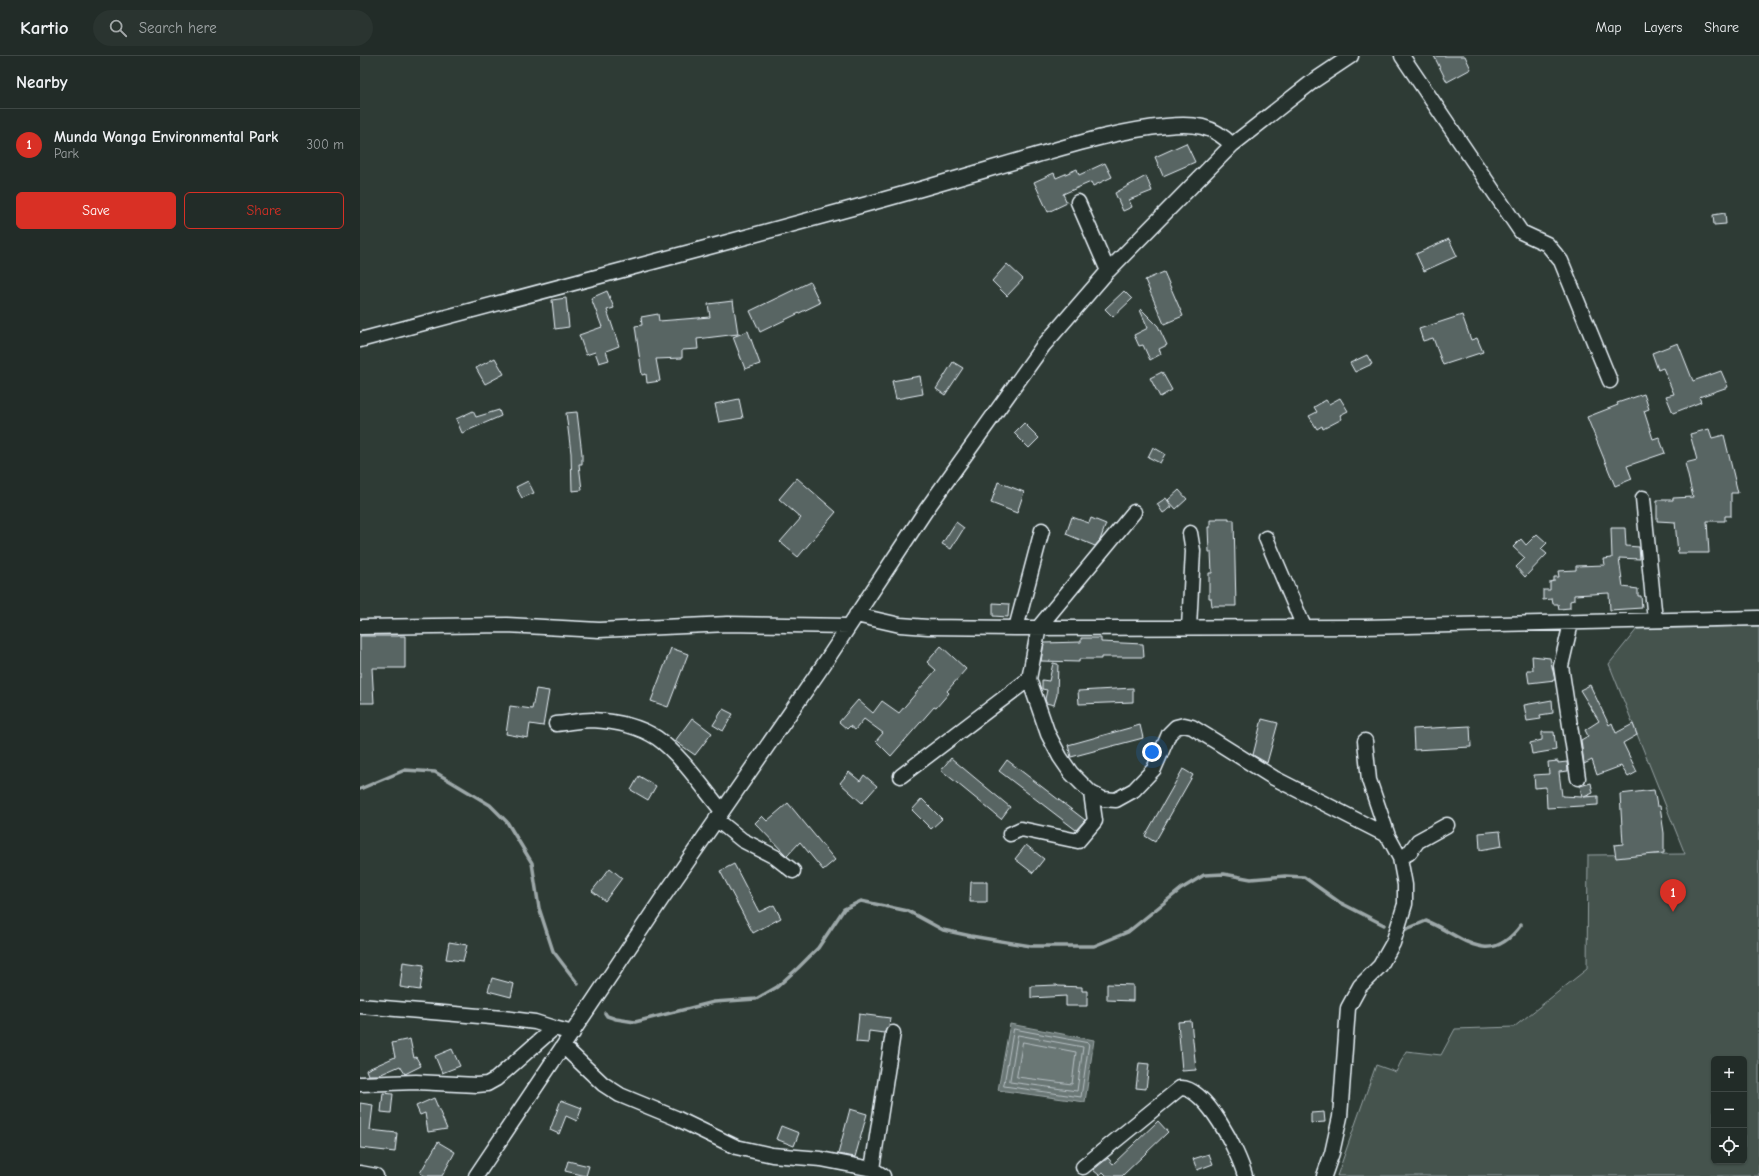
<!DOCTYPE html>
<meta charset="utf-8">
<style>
body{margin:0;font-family:"Comic Neue",sans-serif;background:#2a3430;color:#f1f3f6}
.controls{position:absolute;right:12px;bottom:12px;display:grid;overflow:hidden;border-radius:6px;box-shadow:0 1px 3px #0004}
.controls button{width:36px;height:36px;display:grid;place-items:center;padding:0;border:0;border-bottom:1px solid #3f4845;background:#222c28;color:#f1f3f6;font:20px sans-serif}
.you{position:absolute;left:792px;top:696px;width:14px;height:14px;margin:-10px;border:3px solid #fff;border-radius:50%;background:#1a73e8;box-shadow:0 0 0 6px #1a73e833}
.badge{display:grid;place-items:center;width:26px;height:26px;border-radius:50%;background:#d93025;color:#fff;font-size:13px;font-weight:700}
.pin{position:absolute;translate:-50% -33px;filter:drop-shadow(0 1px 2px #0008)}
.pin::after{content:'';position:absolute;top:21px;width:14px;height:12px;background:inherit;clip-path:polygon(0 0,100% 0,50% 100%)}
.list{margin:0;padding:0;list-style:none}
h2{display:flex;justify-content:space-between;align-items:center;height:52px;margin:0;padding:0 16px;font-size:17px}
h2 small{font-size:13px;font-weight:400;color:#a2a7a8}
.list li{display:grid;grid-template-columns:26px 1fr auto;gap:12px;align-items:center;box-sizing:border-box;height:72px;padding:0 16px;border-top:1px solid #3f4845}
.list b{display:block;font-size:15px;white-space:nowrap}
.list p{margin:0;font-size:13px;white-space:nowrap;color:#a2a7a8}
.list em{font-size:13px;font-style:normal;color:#a2a7a8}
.actions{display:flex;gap:8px;padding:12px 16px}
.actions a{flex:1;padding:9px 0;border:1px solid #d93025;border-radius:6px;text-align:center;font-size:14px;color:#d93025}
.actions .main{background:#d93025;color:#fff}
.icon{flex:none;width:22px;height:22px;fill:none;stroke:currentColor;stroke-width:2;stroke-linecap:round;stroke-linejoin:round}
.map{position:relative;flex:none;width:1399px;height:1120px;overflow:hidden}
header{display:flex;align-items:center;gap:24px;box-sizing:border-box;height:56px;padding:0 20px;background:#222c28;border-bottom:1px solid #3f4845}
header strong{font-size:19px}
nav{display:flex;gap:22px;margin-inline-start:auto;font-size:14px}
.search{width:280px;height:36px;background:#2a3430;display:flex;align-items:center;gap:10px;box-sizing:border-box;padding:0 14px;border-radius:22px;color:#a2a7a8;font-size:15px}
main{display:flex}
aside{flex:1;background:#222c28}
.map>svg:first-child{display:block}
</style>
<header>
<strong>Kartio</strong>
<div class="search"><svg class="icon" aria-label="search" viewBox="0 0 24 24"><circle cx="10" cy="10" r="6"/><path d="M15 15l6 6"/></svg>Search here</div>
<nav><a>Map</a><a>Layers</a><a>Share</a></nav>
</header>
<main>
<aside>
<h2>Nearby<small></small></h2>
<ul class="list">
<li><span class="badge">1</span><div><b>Munda Wanga Environmental Park</b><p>Park</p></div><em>300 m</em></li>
</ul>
<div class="actions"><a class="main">Save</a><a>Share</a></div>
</aside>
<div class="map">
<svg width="1399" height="1120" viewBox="0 0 1399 1120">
<rect width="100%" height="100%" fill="#2e3b35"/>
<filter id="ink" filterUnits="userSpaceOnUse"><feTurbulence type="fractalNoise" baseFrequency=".025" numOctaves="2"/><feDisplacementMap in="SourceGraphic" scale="8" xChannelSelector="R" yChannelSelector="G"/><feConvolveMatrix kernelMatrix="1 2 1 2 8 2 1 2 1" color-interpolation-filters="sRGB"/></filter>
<g filter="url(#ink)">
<path fill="#45524e" stroke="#96a2a3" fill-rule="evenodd" d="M1399,570V1120H977L1016,1009L1036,1016L1046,995L1081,999L1095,973L1154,971L1227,913L1228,799L1325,798L1249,608L1277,573ZM1354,1003H1384V1105H1354Z"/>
<path fill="#6b7775" stroke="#9da8a9" d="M650,968L734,984L725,1046L638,1034Z"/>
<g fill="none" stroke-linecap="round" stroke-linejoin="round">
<path stroke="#b6c0c4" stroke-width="1" d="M654,973L729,987L721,1041L644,1030Z
M658,979L723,991L717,1035L650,1026Z
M663,986L716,996L712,1028L657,1021Z"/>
<path stroke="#9da8a9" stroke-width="3.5" d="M0,733L45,714L75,716L130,749L147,766L172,807L179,852L193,895L218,928
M1044,874L1066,865C1102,879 1128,914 1161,869
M245,957L247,960L256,963L275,966L354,946L396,943L417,931L438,912L458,892L484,853L501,845L548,855L583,874L611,880L671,890H734L768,876L821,833L844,819L864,818L891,823L925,820L944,821L979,846L1024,869"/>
</g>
<path fill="#596563" stroke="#e8f1f8" d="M1074,0H1105L1111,13L1087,26Z
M826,87L835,106L803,120L795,101Z
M745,107L752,121L733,130L731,126L703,138L707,147L688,156L674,126L694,117L696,122L717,113L719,119Z
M786,120L792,135L769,144L772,151L763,155L755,137Z
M1365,157L1366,168L1354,169L1353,159Z
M1089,183L1097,200L1064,215L1056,198Z
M647,208L663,223L647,240L632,225Z
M804,216L823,260L804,268L785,224Z
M450,226L460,247L400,276L390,255Z
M247,235L254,252L247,254L259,290L246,295L249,304L239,307L235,296L226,299L219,279L242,271L231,242Z
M764,235L772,243L753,261L745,253Z
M206,242L209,271L195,273L192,244Z
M373,245L378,278L337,283L338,293L322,294V302L296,303L300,325L287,327L286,318L282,319L275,270L282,269L281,261L298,258L299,265L350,261L348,248Z
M781,253L798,270L807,289L799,293L801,298L790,304L783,289L779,290L774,279L788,272L780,254Z
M1102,259L1111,284L1117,282L1123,296L1083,309L1073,282L1063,285L1059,273Z
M388,275L400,308L385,313L373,281Z
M1318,287L1333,325L1361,315L1368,331L1339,341L1341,346L1313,357L1306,340L1314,338L1303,312L1298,314L1292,297Z
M1007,299L1012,308L995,316L990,307Z
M135,302L144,318L125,328L116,312Z
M593,306L603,312L585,339L576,333Z
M802,316L812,334L800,341L790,322Z
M560,320L563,338L536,343L532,325Z
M1284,338L1289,353L1284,355L1293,383L1299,381L1305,397L1267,410L1272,423L1255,430L1227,361L1258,349L1257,347Z
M980,342L988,355L980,359L982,363L963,373L962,370L957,373L949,360L957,356L954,351L966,344L969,348Z
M379,343L383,362L359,366L355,348Z
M139,354L141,360L102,377L96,363L113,355L116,361Z
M217,356L222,398V408H219L222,434L212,435L211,397L206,357Z
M664,367L679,382L669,392L654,377Z
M1349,373L1352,382L1364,379L1378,437H1371V460H1365V465H1347L1349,497H1318L1315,466L1297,465V444H1313V442L1333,441L1325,407L1337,404L1330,378Z
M793,391L805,398L800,407L788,401Z
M437,422L476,456L438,501L420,486L441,462L419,443Z
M168,425L174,437L162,442L156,431Z
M638,426L664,436L657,457L631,447Z
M819,434L827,443L816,453L808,444Z
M806,442L812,451L803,457L797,448Z
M712,461L729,467L731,462L746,468L740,484L735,490L706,478Z
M857,462H869V464H874L876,550H852L851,542H849V517H852L851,496H849L848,471H850V464H857Z
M596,466L604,472L591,493L582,488Z
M1251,472H1265L1266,490L1279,491L1280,503L1259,502L1263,531L1278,533V540H1281L1282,552L1250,554L1249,537L1214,539V544L1210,545V552L1199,553L1198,548H1193L1192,543L1183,544V534H1190V526L1194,525V521H1199L1198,515L1216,514V510L1245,509L1244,503L1252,502Z
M1177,478L1187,487L1181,493L1187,498L1165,521L1156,511L1165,502L1153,491L1161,483L1166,489Z
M633,547L649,548L648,561L633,560Z
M0,580H45V612H12L14,647H0Z
M721,582H741V586L783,588L784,601H741V603H719V606L681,605L684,587L721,586Z
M581,590L606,613L587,635L589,637L576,652L574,651L531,700L516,685L523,677L504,663L495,674L490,670L487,673L479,666L498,644L513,657L522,645L539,657L576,614L567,606Z
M311,592L328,598L308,651L291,645Z
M1172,600L1190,602L1195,624L1169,627L1167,614H1173Z
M693,607L698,608L697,639L694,649L686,647L685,643L687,634L682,633V624L689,625Z
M1230,629L1249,669L1252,667L1256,677L1273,668L1277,679L1263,687L1277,716L1268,721L1261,710L1237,719L1232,704L1224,708L1221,684L1228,680L1225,674L1239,665L1220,634Z
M773,632V646L719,648L718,635Z
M176,633L189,635L183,670L170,668L168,682L146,678L150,650L172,653Z
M1192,644L1193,657L1180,659L1181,663L1167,665L1164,649Z
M363,653L373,658L363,675L353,669Z
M332,662L352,677L335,699L315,685Z
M902,663L918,667L907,707L893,699Z
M780,669L783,682L711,701L708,689Z
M1110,670L1111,691L1054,694L1053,673Z
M1182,676H1194L1196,694L1172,698L1170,687L1182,684Z
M591,702L650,751L641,763L581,714Z
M647,704L725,764L716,774L639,715Z
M1198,705V707L1207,706L1208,715L1199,716L1202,740L1222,741L1220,730L1231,727L1233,737L1224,741L1238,740V749L1187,752L1186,731L1175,732L1174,719L1189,718L1188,706Z
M823,713L833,719L795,786L785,780Z
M489,716L500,725L504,719L517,730L502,747L480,727Z
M279,720L296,730L288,744L271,734Z
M1294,734L1297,750H1300L1304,777V797L1256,802L1254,789L1263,788L1260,738Z
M562,743L582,763L571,773L552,754Z
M428,747L475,804L463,814L440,786L427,800L395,767L402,760L407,765Z
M1140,775L1142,790L1120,794L1119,777Z
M666,789L684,803L673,817L655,803Z
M374,808L399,856L414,849L421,862L393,877L360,815Z
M250,812L262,822L245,845L232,835Z
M611,826H627V846H610Z
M89,886L107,889L103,905L86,903Z
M43,906L64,909L60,934L40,931Z
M132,922L154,928L151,941L128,935Z
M747,928L773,929V945L747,944Z
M697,929L698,930L722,931V935H727V950H706V940L671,942V930Z
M499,958L530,962L529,970L524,977L509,975L508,987L496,986Z
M831,965L836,1014L822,1015L818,966Z
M50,983L54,1002L56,1001L61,1010L45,1018L40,1010L19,1019H8L6,1014L35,1001L32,987Z
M92,993L100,1010L82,1017L75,1000Z
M779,1007L789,1008L786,1033L776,1032Z
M23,1037L33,1038L31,1057L21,1056Z
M74,1042L87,1073L68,1076L65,1057L60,1059L56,1050Z
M201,1044L222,1052L217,1065L206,1060L199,1078L190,1074Z
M0,1047L13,1049L10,1074L37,1077L35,1096L0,1092Z
M490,1053L507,1058L495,1101L478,1098Z
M964,1056L965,1066L951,1067V1057Z
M798,1065L808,1076L762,1120H747L743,1116L739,1119L733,1114L748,1102L753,1108Z
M421,1070L439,1077L434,1090L416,1083Z
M78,1086L95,1096L82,1120H65L60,1117Z
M849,1098L853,1108L837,1114L833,1103Z
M208,1105L229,1110L226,1120L205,1115Z"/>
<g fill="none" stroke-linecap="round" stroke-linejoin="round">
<defs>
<path id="minor" d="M1042,0L1161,176L1187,188L1201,205L1250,325
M718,146L748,215
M0,284C170,238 341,194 511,147C566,132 622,115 677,99C719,87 762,74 806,70C833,67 853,69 872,89
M1283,442L1295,564
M774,456L679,571L669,623L688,678L700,701L711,717L731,737L743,743L756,744L774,734L794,713L809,678L816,671L824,669L832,671L855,685L914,722L1028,780
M906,482L944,571
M496,559L540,569L568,571L656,572L1003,571L1399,562
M1211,567L1201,610L1218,722
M0,571L147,569L239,574L368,568L489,570
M829,571L833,495L830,477
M656,572L682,474
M196,668C208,667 220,664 232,664C253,665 279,670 297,682C320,698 344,733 362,755
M541,720L669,623
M356,763L382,784L415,801L433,815
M650,778L661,773L718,785L735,765L731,737
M1040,802L1049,797L1058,785L1087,769
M0,950L143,962L175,966L194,972
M203,990L243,1028L260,1039L316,1062L376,1091L412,1099L461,1103L512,1113L523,1120
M0,1028L56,1026L117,1029L127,1028L136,1023L194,972L213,977
M723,1111L820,1032C846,1030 879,1097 885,1120
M512,1113L533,977
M0,1117L16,1120
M116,1120L303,841L464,608L566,454L683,290L748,215L872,89L952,26L991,0
M964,1120L972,1097L980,1061L988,952L1000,930L1020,910L1033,887L1045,848V829L1040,802L1028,780L1009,724L1005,685"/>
</defs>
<use href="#minor" stroke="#e8f1f8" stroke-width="17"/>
<use href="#minor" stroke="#26332d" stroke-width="14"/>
</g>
</g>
</svg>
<div class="controls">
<button>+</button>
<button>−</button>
<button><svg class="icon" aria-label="locate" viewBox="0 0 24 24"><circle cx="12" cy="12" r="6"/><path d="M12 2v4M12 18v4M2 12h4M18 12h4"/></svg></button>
</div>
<div class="you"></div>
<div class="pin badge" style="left:1313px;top:856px">1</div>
</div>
</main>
